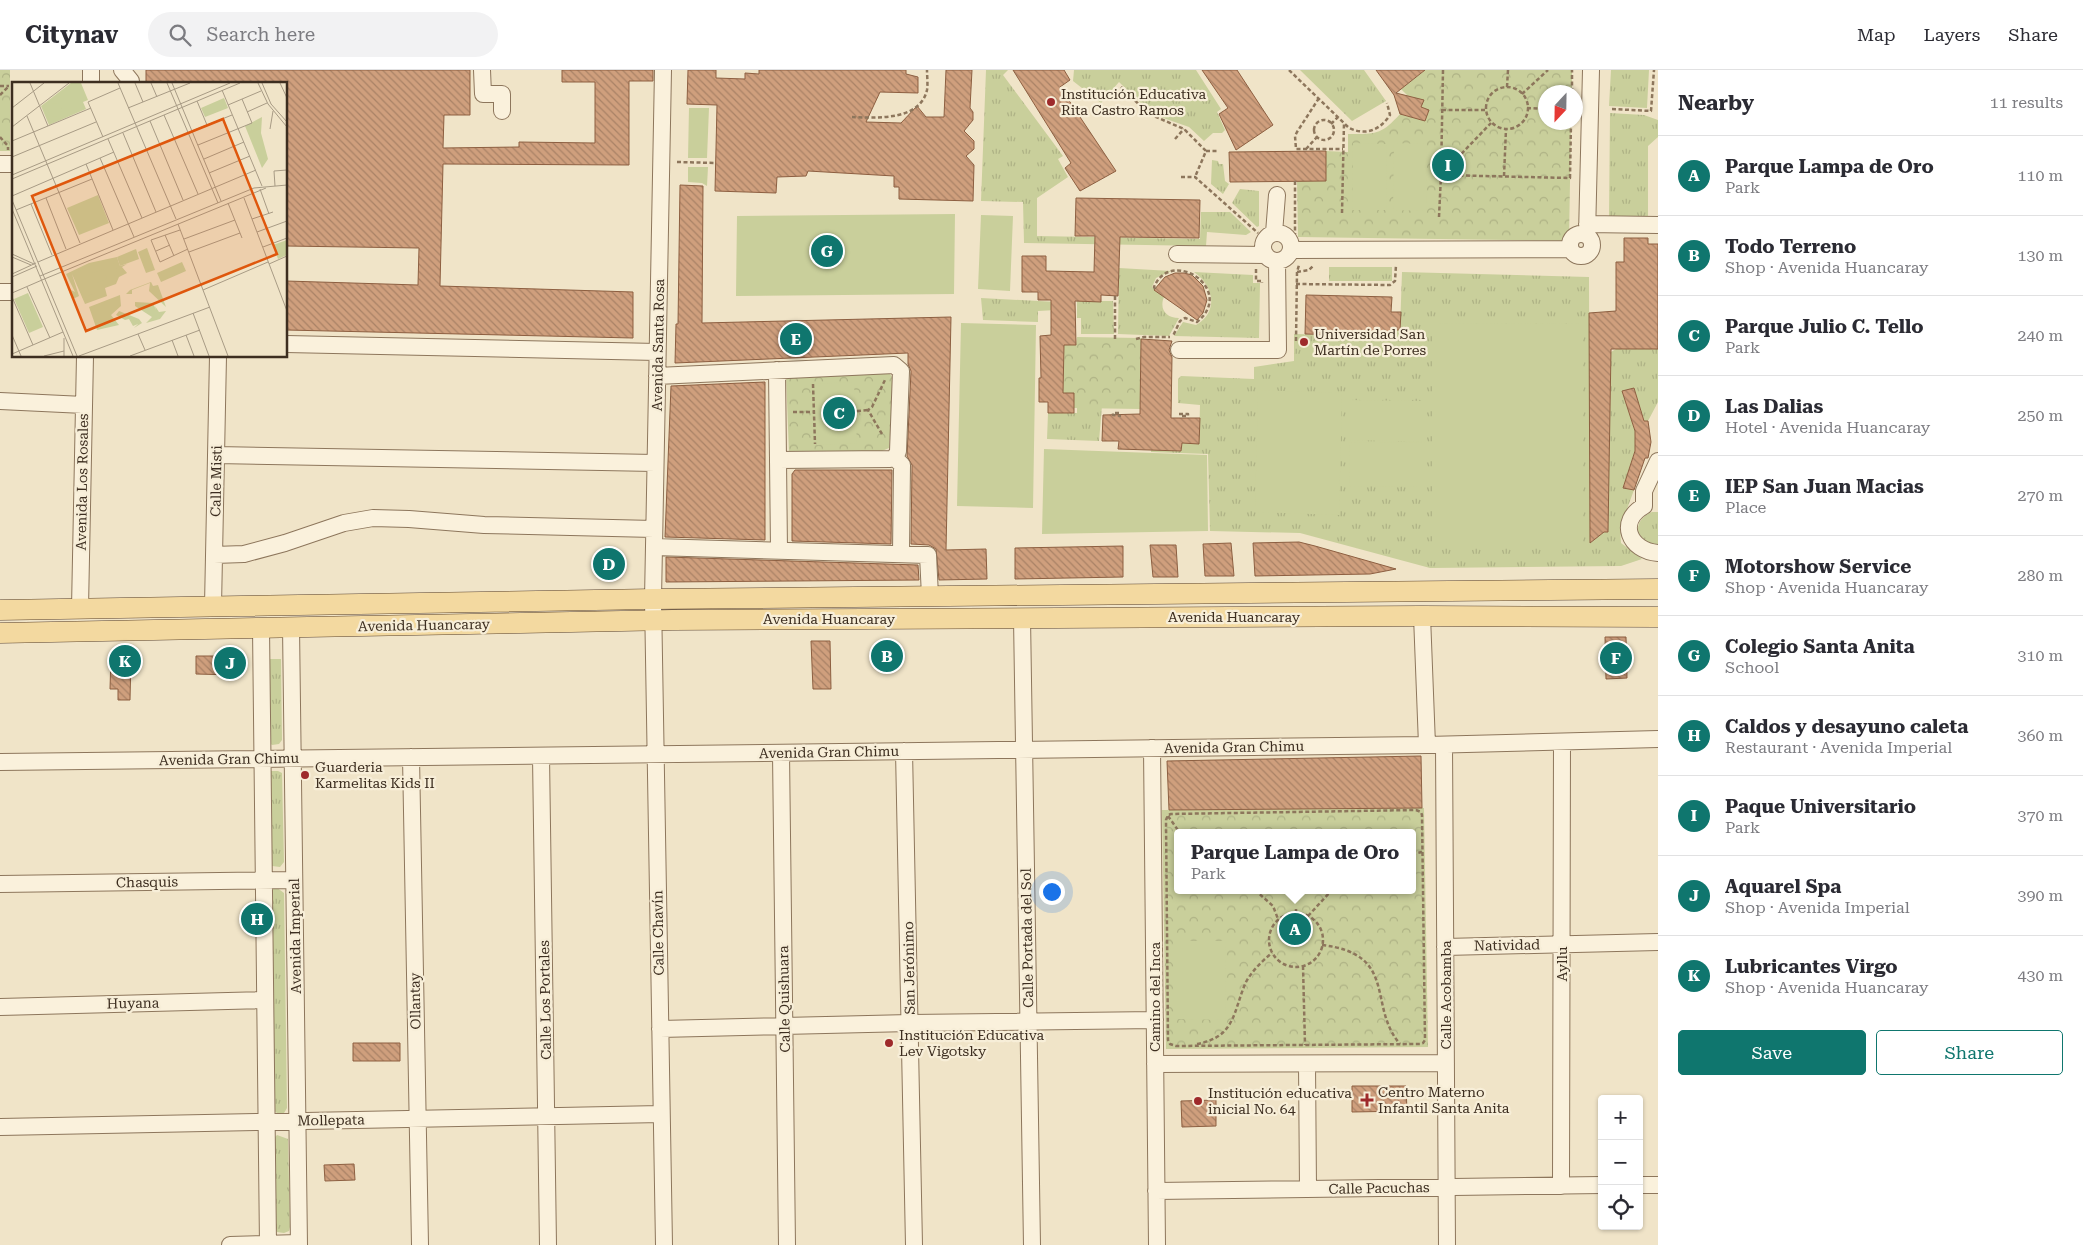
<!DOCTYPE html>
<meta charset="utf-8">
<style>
body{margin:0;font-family:"Roboto Serif",serif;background:#f2f2f3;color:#2b2b33}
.controls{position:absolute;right:15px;bottom:15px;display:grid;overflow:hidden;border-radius:5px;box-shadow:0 1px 4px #0004}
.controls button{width:45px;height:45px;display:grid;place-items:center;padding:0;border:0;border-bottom:1px solid #e1e1e2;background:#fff;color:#2b2b33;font:25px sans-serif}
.compass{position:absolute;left:1538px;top:15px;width:45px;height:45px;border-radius:50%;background:#fff;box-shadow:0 1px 4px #0004;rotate:202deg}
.you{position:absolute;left:1051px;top:821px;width:18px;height:18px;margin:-12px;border:4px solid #fff;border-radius:50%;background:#1a73e8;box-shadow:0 0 0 8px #1a73e833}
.badge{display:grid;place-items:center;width:32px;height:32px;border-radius:50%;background:#0f766e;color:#fff;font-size:16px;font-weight:700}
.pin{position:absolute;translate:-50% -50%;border:2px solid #fff;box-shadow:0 1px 5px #0006}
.popup{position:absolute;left:1174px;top:759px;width:242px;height:65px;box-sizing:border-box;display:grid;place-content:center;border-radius:5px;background:#fff;filter:drop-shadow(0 1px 4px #0005);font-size:16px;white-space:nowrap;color:#7c7c81}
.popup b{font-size:19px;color:#2b2b33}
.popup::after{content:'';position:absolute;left:50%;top:100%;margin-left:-10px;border:10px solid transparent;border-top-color:#fff}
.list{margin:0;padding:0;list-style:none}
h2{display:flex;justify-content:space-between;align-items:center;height:65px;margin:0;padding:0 20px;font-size:21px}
h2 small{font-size:16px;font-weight:400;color:#7c7c81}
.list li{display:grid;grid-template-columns:32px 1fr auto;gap:15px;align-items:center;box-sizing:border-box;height:80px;padding:0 20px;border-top:1px solid #e1e1e2}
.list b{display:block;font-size:19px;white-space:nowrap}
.list p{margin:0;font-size:16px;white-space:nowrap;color:#7c7c81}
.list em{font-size:16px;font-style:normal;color:#7c7c81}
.actions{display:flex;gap:10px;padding:15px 20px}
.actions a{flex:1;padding:11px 0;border:1px solid #0f766e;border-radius:5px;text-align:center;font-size:18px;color:#0f766e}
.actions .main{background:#0f766e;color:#fff}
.icon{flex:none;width:28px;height:28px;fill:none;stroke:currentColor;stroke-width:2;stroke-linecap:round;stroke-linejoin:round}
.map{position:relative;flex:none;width:1658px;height:1175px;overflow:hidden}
header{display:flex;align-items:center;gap:30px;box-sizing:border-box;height:70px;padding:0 25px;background:#fff;border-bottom:1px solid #e1e1e2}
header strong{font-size:24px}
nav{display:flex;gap:28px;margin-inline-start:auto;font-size:18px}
.search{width:350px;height:45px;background:#f2f2f3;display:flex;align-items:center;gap:12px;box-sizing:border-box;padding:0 18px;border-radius:28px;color:#7c7c81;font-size:19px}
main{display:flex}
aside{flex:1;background:#fff}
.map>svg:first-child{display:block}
</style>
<header>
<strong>Citynav</strong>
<div class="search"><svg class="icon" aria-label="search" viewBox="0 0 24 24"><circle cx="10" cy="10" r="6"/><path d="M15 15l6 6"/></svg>Search here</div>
<nav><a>Map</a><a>Layers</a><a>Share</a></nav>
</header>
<main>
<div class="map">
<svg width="1658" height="1175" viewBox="0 0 1658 1175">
<defs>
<pattern id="grass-tufts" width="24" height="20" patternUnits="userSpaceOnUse" patternTransform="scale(1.25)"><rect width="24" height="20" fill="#c9cf9b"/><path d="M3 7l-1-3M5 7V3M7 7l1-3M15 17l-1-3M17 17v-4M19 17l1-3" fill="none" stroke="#aeb285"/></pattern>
<pattern id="forest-crowns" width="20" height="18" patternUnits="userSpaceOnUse" patternTransform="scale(1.25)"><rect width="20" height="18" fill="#c9cf9b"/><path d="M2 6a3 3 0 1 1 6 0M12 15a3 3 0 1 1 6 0" fill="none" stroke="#aeb285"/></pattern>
<pattern id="building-back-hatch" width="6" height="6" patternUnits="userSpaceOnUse" patternTransform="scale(1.25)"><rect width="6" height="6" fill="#cf9f7d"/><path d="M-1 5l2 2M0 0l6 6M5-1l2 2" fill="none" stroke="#a98266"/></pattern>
</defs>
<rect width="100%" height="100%" fill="#f0e4c8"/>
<path fill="url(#grass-tufts)" d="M986,0H1008L1003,5L1063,86L1058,89L1068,107L1037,128V166L1200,169L1201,142H1230L1251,162L1246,165L1207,162L1206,176L1024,173L1023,132L981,131Z
M1074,0H1196L1221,39L1217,42L1225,60L1222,63H1213L1204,71L1189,57L1152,44L1119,12L1101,33L1073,11Z
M1300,0H1364L1386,31L1352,51Z
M1611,0H1649L1647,38L1609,36Z
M1610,43L1644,45L1658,50V67L1648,76V148L1609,147Z
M1212,90L1218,91L1219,94H1223L1225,111L1229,114L1223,124L1211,114Z
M1240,119L1259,121V156L1257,157L1232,133Z
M1329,197H1392V211H1329Z
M1119,198L1171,201L1156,208L1152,217L1164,227C1159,239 1166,248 1179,248L1169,266L1118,264Z
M1194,202L1253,205V213H1260L1259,268L1174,266L1183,252L1196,255C1219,242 1214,216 1194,202Z
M1402,202L1589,207L1590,473L1608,459L1611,282L1616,279H1658V332L1648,351H1644L1634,318L1622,321L1635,361V381L1623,418L1634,420L1620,458L1621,473L1642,489L1621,496L1430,498L1300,463L1210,461L1208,384L1151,382V376L1181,381L1182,373H1199L1200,335L1178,333V309L1181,306L1254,309V297L1294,291V264L1390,266L1391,260H1400Z
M981,228L1057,232L1056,240L1038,241V252L983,250Z
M1077,231H1113L1114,264H1081V248H1077Z
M1077,336H1102L1099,371L1047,369L1048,343H1077Z
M1652,442H1658V476L1648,474L1638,463C1637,453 1642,446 1652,442Z
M266,589H281L282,670L279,674L272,675L266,669Z
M270,701H278L282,703L284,792L280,797L272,796L268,791Z
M276,817L284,823L287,1038L284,1043H277L272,1039L271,818Z
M277,1065L288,1069L290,1157L289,1161L284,1163L277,1162L274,1158V1068Z"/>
<path fill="url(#forest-crowns)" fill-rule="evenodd" d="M0,0H10V81H0Z
M1422,0H1572V22H1546V52L1571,53L1569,171L1298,167L1297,111H1326V81L1348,82V64C1376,64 1381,65 1400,44L1425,51L1429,40L1421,37L1423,30L1408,26L1401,19L1423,2Z
M1077,267L1141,268L1140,339L1074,338V323H1063L1064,275H1076Z
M886,299L894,309L889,378L882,381L789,383L786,305Z
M1424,738L1428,977L1166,979L1162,740ZM1178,763H1412V820H1178Z"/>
<path fill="#c9cf9b" d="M689,38H709L707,88H688Z
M1353,73L1387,74L1386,140H1352Z
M1394,73L1427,74L1426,141L1393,140Z
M688,97H708L707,116L702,113L688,112Z
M955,144L954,224L736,226L737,146Z
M981,145L1013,146L1010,221L978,219Z
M961,253L1036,255L1033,438L957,436Z
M1432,253L1583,254V477H1432Z
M854,312L857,373L817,375L814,314Z
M1258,320L1342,323L1339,445L1255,442Z
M1349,330L1427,331V372L1349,370Z
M1350,372L1426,373V417L1349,416Z
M1044,379L1207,385L1208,461L1042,464Z
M1175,871H1225L1226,950L1175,949Z"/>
<path fill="url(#building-back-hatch)" stroke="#8d5f41" d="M146,0H470V45H444L443,78L519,77V72L595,73V12H562V0H653V11H629V95L443,94L440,216L633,222V268L286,260V211L418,215L419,178L286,176V14H146Z
M688,0H716V8L745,9V3L759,4V0H906V4L918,7V23L880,22L866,52L901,53L917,36L926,47H944L946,0H972L970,38L973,42V50L964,61L974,71V79L966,86L974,95L973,131L899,129V117H894V106L808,101L806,106L777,107L776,123L715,121L717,35L687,34Z
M1013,0H1064L1070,10L1060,17L1116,101L1080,121L1065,98L1071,93Z
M1202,0H1237L1273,55L1236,80L1219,44L1228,38Z
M1376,0H1425L1396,23L1424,30L1421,37L1429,40L1425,51L1400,44L1394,25Z
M1326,81V111L1230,112L1229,82Z
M680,115L703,116L702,253L951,247L946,480L986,479L987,509L939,510L936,479L929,475L911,474L912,395L907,386L911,301L908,294V283L675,293L676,254H678Z
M1076,128L1200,130L1199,168L1120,167L1118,226L1101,225V232L1075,231L1076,275H1064L1063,323H1074V343H1048V332H1039V308H1041L1040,266L1051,265V230H1038V222H1022V186H1046V201L1094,202L1095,166H1075Z
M1624,168H1648V174H1658V279H1611L1608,462H1604L1590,473L1589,243L1616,241V192H1624Z
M1175,203H1184L1192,205L1203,216L1207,230L1203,243L1197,250L1154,220L1165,207Z
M1306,225L1392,227L1391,242H1401L1400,260H1391V266L1305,264Z
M1141,269L1172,271L1169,280L1172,287L1171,348H1200L1199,374L1182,373L1181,381L1118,379L1119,371H1102L1103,345L1140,344Z
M765,312V470L665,467L671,316Z
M1634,318L1644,351H1648L1651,372L1648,388H1645L1634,420L1623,418L1635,381V361L1622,321Z
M795,400H892L891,474L792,471V404Z
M1299,472L1315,476L1396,499L1370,504L1255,506L1253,473Z
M1231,473L1234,506H1205L1203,474Z
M1150,475H1176L1178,507H1153Z
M1123,476V507L1015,509V478Z
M599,480H619V508H600Z
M666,487L918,495L919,510L666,512Z
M1605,567H1626L1627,608L1606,609Z
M811,571H830L831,619H813Z
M877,575H897V598L877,597Z
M111,586H131L130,630H118V619H110Z
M196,586H235V605L196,604Z
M1421,686L1422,738L1169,740L1167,691Z
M353,973H400V991H353Z
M1352,1016H1406L1407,1041L1352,1042Z
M1216,1030V1056L1182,1057L1181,1031Z
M354,1094L355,1110L325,1111L324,1095Z"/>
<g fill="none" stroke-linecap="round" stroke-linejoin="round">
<defs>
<path id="minor" d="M122,0L131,11V14
M482,0L483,24H502V41
M663,0L653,529L664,1175
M91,14V0
M0,94H14
M1587,154L1658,155
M1263 177a14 14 0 1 1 28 0a14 14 0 1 1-28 0Z
M1274,163L1277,125
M1570 175a11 11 0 1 1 22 0a11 11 0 1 1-22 0Z
M1587,165L1591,0
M1291,180L1570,179
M1177,184L1266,185
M0,222H14
M286,274L657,282
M1179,280H1278L1277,191
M777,300L779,480
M657,306L894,295L901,301L898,381L895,388
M0,331L84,335
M216,385L655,393
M895,388L902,395L901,483
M778,390L890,389L895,388
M1658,391L1644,421V436C1617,451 1629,481 1658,483
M654,477L928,485L930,526
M214,485L244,484L285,473L344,453L373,448L409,449L484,455L654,459
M213,536L218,286
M80,538L85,286
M1422,546L1427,675
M1022,548L1032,1175
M291,557L299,1175
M261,558L268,1175
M1444,675L1447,1175
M1152,678L1157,1175
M904,681L914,1175
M781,683L787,1175
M541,686L548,1175
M411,687L420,1175
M0,692L1427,675L1658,669
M0,814L294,810
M1445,877L1658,872
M0,937L265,930
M660,959L910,953L1155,950
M1155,994L1446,993
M1307,994L1308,1119
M0,1057L661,1044
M1639,1115H1658
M1561,1116L1562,672
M1156,1121L1602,1115
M230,1175L299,1173"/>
<path id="major" d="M0,540L653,529L1658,519
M0,563L672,550L1422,546L1658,547"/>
</defs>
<use href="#minor" stroke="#8d765c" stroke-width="18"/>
<use href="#major" stroke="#5b4430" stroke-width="21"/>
<path stroke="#8d765c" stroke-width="2.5" stroke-dasharray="4 2.5" stroke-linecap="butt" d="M1289,0L1349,58C1366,66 1380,60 1390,45L1387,33
M1443,0L1441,105L1570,108L1571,52
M0,16H9
M1121,17L1149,44L1184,59L1206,81L1195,107
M1507,17L1508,0
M1486 38a21 21 0 1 1 42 0a21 21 0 1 1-42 0Z
M1572,22V0
M1522,24L1548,0
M0,25L9,16
M1319,28L1297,62L1295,66L1296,79H1343
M1527,38L1546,39
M1612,39L1651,41L1654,0
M1442,40H1485
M852,47C876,48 920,51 927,20C928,14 927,6 927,0
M1314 60a10 10 0 1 1 20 0a10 10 0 1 1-20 0Z
M1331,54L1338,47
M0,67L8,76V80
M1175,69L1184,59
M1306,79L1317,67
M1206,81H1219
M677,92L716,93
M1504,106L1506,59
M1181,107H1195L1258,163
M1295,111V164
M1342,143L1344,53
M1439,147L1441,105L1491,53
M1256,199V211H1262V213
M1297,202L1309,200L1313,196
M1296,214L1390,215L1395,211L1396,195
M1155,219L1154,217C1171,176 1237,220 1197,252L1185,248L1180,251L1173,266
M1115,226V269
M1136,269L1144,267H1170
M1296,271L1297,202L1299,195
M813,314L815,374
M857,341L868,340
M793,342H814
M1119,343H1113V345L1121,346
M1179,344H1188V346H1182V348
M882,364L868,340L872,337L885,310
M1416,740L1421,742L1422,745L1425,970L1423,973L1420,974L1176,976L1170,974L1168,970L1166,750L1168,745L1171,744Z
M1168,746L1180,763
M1412,784L1422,782
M1255,820L1273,836L1278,849
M1296,843V837
M1269 870a27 27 0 1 1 54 0a27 27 0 1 1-54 0Z
M1308,846L1332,820
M1322,875C1399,884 1367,936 1400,974
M1303,896L1305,975
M1197,974C1236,967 1233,941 1246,912C1252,901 1262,891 1272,883"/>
<use href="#minor" stroke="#faf1dc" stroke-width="16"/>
<use href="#major" stroke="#f3d9a0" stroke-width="20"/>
</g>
<g fill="#9e2a2b" stroke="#f7eed8" stroke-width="2">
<circle cx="1051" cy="32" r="5"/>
<circle cx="1304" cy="272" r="5"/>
<circle cx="305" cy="705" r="5"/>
<circle cx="889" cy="973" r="5"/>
<path d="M1364.5 1022.5h5v5h5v5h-5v5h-5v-5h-5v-5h5z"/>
<circle cx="1198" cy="1031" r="5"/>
</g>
<g text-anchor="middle" stroke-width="4.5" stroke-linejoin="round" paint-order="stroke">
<g font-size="14" fill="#3d2e20" stroke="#f7eed8" text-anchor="start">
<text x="1061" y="29">Institución Educativa<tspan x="1061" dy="16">Rita Castro Ramos</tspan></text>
<text x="1314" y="269">Universidad San<tspan x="1314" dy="16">Martín de Porres</tspan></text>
<text x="315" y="702">Guarderia<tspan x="315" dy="16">Karmelitas Kids II</tspan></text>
<text x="899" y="970">Institución Educativa<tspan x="899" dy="16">Lev Vigotsky</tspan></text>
<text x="1378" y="1027">Centro Materno<tspan x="1378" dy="16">Infantil Santa Anita</tspan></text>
<text x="1208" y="1028">Institución educativa<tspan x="1208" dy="16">inicial No. 64</tspan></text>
</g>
<g font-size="14" fill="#3d2e20" stroke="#f7eed8">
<text transform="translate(658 275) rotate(-89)" y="5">Avenida Santa Rosa</text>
<text transform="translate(216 411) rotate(-89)" y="5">Calle Misti</text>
<text transform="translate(82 412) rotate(-89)" y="5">Avenida Los Rosales</text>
<text x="1234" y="552">Avenida Huancaray</text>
<text x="829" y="554">Avenida Huancaray</text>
<text transform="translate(424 555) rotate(-1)" y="5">Avenida Huancaray</text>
<text transform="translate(1234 677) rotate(-1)" y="5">Avenida Gran Chimu</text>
<text transform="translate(829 682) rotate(-1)" y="5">Avenida Gran Chimu</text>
<text transform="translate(229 689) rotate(-1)" y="5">Avenida Gran Chimu</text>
<text transform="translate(147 812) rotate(-1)" y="5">Chasquis</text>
<text transform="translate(658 863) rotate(-91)" y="5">Calle Chavín</text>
<text transform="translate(295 866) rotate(-91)" y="5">Avenida Imperial</text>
<text transform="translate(1027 868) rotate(-91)" y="5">Calle Portada del Sol</text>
<text transform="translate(1507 875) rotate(-1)" y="5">Natividad</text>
<text transform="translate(1562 894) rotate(-90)" y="5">Ayllu</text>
<text transform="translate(909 898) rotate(-91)" y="5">San Jerónimo</text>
<text transform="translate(1446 925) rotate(-90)" y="5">Calle Acobamba</text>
<text transform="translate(1155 927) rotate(-90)" y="5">Camino del Inca</text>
<text transform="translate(784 929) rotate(-91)" y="5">Calle Quishuara</text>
<text transform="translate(545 930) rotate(-91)" y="5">Calle Los Portales</text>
<text transform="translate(415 931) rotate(-91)" y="5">Ollantay</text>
<text transform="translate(133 933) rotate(-1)" y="5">Huyana</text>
<text transform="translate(331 1050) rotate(-1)" y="5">Mollepata</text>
<text transform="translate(1379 1118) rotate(-1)" y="5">Calle Pacuchas</text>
</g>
</g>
<g transform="translate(12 12)">
<rect width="275" height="275" fill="#f0e4c8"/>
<path d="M105,175L108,184L115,182L110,185L115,191L107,195L104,202L93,206L95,214L73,222L60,192L67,214L61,217L59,208L63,210L54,192L77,181ZM139,200L141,204L146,203L154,225L137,209L138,201L120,208V212H114L118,208ZM123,220L141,221L144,228L143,224L147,230L154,229L148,237L134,241L140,235L123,224ZM107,229L127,237L130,241L122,246L126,242L121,244L117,237L113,238L104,233Z" fill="#c9cf9b"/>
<path d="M59,1H69L76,18L71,20L74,27L37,43L29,24ZM212,16L216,26L193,35L189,26ZM250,35L249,51L256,77L250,86L233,44ZM86,113L97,141L67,153L55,126ZM275,158V173L266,177L261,163ZM16,211L31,245L17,251L2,217ZM108,213L109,224L99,233L107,243L85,248L77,225Z" fill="#c9cf9b"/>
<path d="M36 28a7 7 0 1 1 14 0a7 7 0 1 1-14 0ZM135,166L143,188L134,191L126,170ZM124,167L127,177L108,184L105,175ZM170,180L174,189L149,200L145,191ZM91 188a7 7 0 1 1 14 0a7 7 0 1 1-14 0ZM78,184L81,191L91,187L95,197L85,201L89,209L71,216L61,191Z" fill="#c9cf9b"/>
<path fill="none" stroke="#a89b85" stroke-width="1" d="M18,1L36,44M106,1L164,137M123,1L131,20M139,1L145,15M155,1L206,121M160,1L209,119M246,1L256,22L275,45M250,1L259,22L275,40M268,1L275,16M210,8L250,104M185,19L195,43M216,23L249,9M0,26L32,1M116,26L178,1M235,30L255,21M152,33L186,112M15,34L68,161M138,39L171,118M0,45L57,1M258,47L261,29M180,49L220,33M111,51L144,130M91,55L76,20L108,6M96,57L130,136M0,59L79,26M186,63L240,41L230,17M0,75L84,40M88,76L122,155M192,77L232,60M74,82L101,148M197,91L238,74M0,93L218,1M0,97L228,1M263,104L262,89L275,88M248,107L257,132M0,114L102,70M34,116L54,167M232,116L275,229M0,118L65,274M216,121L230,156M19,122L40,173M0,127L61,274M4,128L80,97M240,137L261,130M166,142L216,274M168,148L139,158L148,180L176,167M245,150L275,139M153,153L162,174M172,157L223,138M251,165L275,156M144,169L158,163M177,170L228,151M0,172L22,182M0,175L19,183M26,180L244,88M257,182L275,174M0,192L24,181M28,194L242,106L275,103M0,195L25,184M30,198L254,106M15,205L38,256M191,208L256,180M0,211L30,198M0,215L21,263M181,231L197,274M126,252L133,268M0,253L9,274M174,253L182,274M160,258L166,274M0,272L51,250M32,274L52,269M52,274V256M67,274L198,225M118,274L188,248"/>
<path fill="#df570d" fill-opacity="0.15" stroke="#df570d" stroke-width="2.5" d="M211,37L265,172L74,249L20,114Z"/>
<rect width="275" height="275" fill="none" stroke="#3d2e20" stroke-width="2.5"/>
</g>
</svg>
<div class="controls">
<button>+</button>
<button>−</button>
<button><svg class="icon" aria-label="locate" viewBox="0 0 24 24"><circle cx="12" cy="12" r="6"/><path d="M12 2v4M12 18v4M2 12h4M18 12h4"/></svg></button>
</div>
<svg class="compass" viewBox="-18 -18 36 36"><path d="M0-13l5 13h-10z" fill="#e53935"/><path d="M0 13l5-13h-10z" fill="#7c7c81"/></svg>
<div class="you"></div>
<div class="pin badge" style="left:1295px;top:859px">A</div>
<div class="popup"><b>Parque Lampa de Oro</b>Park</div>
<div class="pin badge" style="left:887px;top:586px">B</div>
<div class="pin badge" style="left:839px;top:343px">C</div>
<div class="pin badge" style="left:609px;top:494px">D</div>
<div class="pin badge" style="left:796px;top:269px">E</div>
<div class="pin badge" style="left:1616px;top:588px">F</div>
<div class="pin badge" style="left:827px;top:181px">G</div>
<div class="pin badge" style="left:257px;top:849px">H</div>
<div class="pin badge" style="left:1448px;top:95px">I</div>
<div class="pin badge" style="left:230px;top:593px">J</div>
<div class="pin badge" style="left:125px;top:591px">K</div>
</div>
<aside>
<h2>Nearby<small>11 results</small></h2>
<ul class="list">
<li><span class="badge">A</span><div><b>Parque Lampa de Oro</b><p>Park</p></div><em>110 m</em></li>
<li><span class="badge">B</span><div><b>Todo Terreno</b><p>Shop · Avenida Huancaray</p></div><em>130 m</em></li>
<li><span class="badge">C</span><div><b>Parque Julio C. Tello</b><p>Park</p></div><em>240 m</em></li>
<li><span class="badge">D</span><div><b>Las Dalias</b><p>Hotel · Avenida Huancaray</p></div><em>250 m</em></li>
<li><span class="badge">E</span><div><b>IEP San Juan Macias</b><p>Place</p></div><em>270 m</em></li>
<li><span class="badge">F</span><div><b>Motorshow Service</b><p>Shop · Avenida Huancaray</p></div><em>280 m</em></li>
<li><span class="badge">G</span><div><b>Colegio Santa Anita</b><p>School</p></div><em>310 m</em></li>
<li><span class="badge">H</span><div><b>Caldos y desayuno caleta</b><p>Restaurant · Avenida Imperial</p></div><em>360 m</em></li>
<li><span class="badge">I</span><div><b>Paque Universitario</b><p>Park</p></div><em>370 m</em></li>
<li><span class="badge">J</span><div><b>Aquarel Spa</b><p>Shop · Avenida Imperial</p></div><em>390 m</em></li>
<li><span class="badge">K</span><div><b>Lubricantes Virgo</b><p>Shop · Avenida Huancaray</p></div><em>430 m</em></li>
</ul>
<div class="actions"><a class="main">Save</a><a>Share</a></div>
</aside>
</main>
